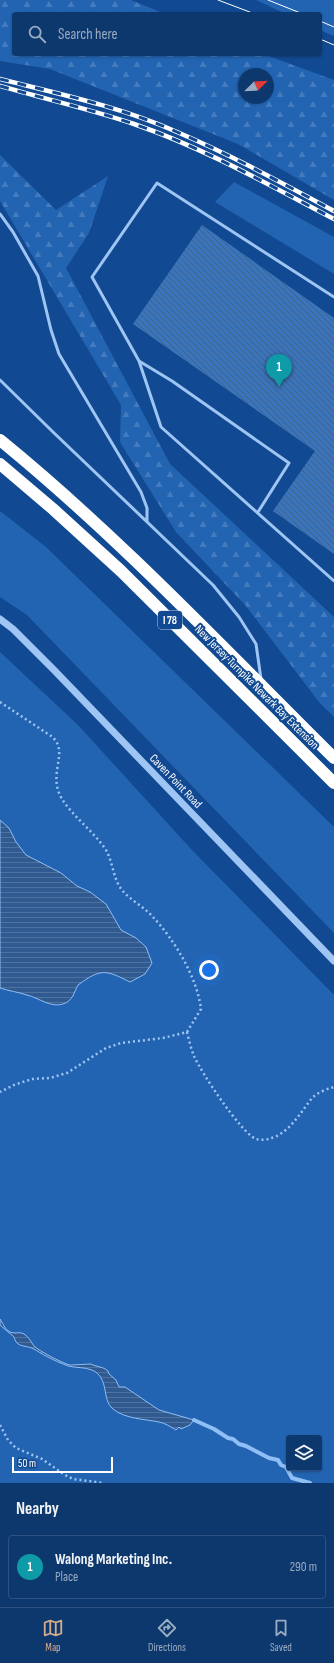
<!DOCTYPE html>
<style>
body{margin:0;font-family:"Sofia Sans Condensed",sans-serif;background:#1b4376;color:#f1f3f6}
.controls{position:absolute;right:12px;bottom:12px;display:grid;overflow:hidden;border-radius:4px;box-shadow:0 1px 3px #0004}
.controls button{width:36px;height:36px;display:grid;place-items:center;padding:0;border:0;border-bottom:1px solid #2d5281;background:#0d386e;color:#f1f3f6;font:20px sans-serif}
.compass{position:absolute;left:238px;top:68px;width:36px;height:36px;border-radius:50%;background:#0d386e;box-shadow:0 1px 3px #0004;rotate:66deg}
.scale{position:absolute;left:12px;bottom:10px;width:101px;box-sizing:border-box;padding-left:4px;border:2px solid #fff;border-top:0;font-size:11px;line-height:14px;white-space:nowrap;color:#fff;-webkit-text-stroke:3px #114a92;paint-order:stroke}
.you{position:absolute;left:209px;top:970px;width:14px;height:14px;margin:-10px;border:3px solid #fff;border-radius:50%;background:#1a73e8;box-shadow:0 0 0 6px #1a73e833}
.badge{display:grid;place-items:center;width:26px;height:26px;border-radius:50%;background:#d6ab8b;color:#fff;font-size:13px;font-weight:700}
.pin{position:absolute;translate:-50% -33px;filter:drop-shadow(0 1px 2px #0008)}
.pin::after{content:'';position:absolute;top:21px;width:14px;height:12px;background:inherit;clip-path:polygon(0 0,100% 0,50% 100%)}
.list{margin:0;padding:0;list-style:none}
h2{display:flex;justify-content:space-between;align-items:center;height:52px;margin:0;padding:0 16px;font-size:17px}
h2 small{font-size:13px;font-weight:400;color:#9aacc2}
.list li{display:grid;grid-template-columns:26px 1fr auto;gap:12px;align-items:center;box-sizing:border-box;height:64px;margin:0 8px 8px;padding:0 8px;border:1px solid #2d5281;border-radius:4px}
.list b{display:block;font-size:15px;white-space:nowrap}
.list p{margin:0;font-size:13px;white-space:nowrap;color:#9aacc2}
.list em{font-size:13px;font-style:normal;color:#9aacc2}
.icon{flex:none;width:22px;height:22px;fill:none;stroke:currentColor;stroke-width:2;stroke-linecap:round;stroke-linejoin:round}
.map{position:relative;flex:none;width:334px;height:1483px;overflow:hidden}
.search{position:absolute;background:#0d386e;box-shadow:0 1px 3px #0004;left:12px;right:12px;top:12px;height:44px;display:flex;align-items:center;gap:10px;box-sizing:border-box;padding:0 14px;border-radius:4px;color:#9aacc2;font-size:15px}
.sheet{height:124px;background:#0d386e}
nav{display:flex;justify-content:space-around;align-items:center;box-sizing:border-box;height:56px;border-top:1px solid #2d5281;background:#0d386e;font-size:11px;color:#9aacc2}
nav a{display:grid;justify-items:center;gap:2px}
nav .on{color:#d6ab8b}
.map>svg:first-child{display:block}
</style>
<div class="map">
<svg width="334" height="1483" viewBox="0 0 334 1483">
<defs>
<pattern id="forest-firs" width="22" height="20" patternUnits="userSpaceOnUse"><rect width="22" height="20" fill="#2364b2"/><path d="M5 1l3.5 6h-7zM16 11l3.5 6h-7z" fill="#447bbe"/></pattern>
<pattern id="water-rules" width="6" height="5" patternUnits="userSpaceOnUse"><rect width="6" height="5" fill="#305a90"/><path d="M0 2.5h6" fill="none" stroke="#4f73a1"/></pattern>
<pattern id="building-back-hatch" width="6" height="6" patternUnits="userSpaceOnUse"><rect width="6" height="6" fill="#3a74bb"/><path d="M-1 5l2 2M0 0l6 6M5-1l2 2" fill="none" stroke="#436084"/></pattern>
</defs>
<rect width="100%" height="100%" fill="#114a92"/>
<path fill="#2364b2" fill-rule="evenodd" d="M256,0H334V36L320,30V14H286Z
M234,182L334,237V274L215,202Z
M0,511L46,547L334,827V933L27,615L0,597Z
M0,652L78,725L191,849L334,995V1483H0ZM289,1438H319V1468H289Z"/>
<path fill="url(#forest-firs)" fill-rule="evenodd" d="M0,0H131L165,14H14V54H263L334,80V200L238,144L50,69L0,61ZM244,74H268V98H244Z
M0,155L56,210L108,176L89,233L66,268L170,464L334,617V717L319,702L246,606L176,532L120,442L121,405L0,201Z"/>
<path fill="url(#water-rules)" stroke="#90bff6" d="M0,820L9,828L16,842L26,855L61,873L77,886L90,892L106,904L121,930L136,938L146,947L152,963L145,974L130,982C106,970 101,968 78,985C74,992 73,1001 63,1004C51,1008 39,998 27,995C18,992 9,991 0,988Z
M0,1319C4,1325 6,1333 15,1333C18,1333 21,1332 24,1334C29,1337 31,1342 34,1346C39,1351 64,1364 70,1365C72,1365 90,1364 91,1364C96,1367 102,1366 108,1371L109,1374L116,1380L119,1387H125L159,1410L194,1420L190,1425L181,1429L179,1427L176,1430C171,1427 165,1423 159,1422C145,1419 125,1419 113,1409C101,1399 110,1378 92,1370C85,1367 76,1368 68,1366C55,1361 45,1356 34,1349C29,1346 21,1347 17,1343C15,1341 15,1339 14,1337C10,1333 4,1329 0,1325Z"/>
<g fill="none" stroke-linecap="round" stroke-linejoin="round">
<path stroke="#90bff6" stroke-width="4" d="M194,1420L214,1429L228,1438L233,1439L239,1444L246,1446L269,1458L278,1460L281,1465L286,1467L292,1478L310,1483"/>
</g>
<path fill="url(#building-back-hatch)" d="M202,225L334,318V554L273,511L315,451L133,324Z"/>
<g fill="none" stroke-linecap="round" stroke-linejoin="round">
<path stroke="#9ec5f3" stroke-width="2.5" stroke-dasharray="2 3" stroke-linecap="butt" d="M0,702L51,736C53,738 56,740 57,743C65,759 47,778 64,802C76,819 94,832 106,850C113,862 113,879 122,890C130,900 143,906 152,916C174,939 197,977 201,1009L187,1032L163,1038L121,1043L106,1048L67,1073L50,1078L32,1079L14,1085L0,1092
M187,1032C189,1040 191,1049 194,1056C201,1072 241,1133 256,1139C263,1141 270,1139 277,1136C293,1127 301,1112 312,1098C318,1092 327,1089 334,1087
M0,1425L8,1440L16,1448L42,1459L65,1475L73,1479L104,1483"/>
<path stroke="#9ec5f3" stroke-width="3" d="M0,214L13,232L38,276L51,330L59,354L141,492L147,508V521
M334,297L157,183L92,277L139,361L161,427L334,581
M139,361L172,381L289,463L258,512
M0,380L53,432L213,585L239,617L256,644L261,679"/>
<path stroke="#9ec5f3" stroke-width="7" d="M0,619L13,629L54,670L334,961"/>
<path stroke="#fff" stroke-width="12" d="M0,440C119,537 225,650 334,758
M0,464L53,509L121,571L334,783"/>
<path stroke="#fff" stroke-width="1" d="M218,0L255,14
M268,0L303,14
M320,21L334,27
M320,39L334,45"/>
<defs>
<path id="rail" d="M0,79C60,94 121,107 177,132C231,155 282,183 334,211
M0,86C45,99 90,109 134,124C204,148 269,185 334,219"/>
</defs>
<use href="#rail" stroke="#fff" stroke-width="4.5"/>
<use href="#rail" stroke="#114a92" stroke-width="3" stroke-dasharray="9" stroke-linecap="butt"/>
</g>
<g text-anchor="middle" stroke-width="4" stroke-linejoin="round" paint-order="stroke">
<rect fill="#114a92" stroke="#b8c9de" stroke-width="1" x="158" y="611" width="24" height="18" rx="3"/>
<g font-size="11" font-weight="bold" fill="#fff">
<text x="170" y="624">I 78</text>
</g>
<g font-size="12" fill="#fff" stroke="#114a92">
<text transform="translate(257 687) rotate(45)" y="4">New Jersey Turnpike Newark Bay Extension</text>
<text transform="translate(176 781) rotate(46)" y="4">Caven Point Road</text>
</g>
</g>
</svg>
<div class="controls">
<button><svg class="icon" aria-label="layers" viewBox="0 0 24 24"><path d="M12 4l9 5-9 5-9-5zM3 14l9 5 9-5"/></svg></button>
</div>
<svg class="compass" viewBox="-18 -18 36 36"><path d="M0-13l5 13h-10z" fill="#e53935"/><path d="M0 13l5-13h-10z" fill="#9aacc2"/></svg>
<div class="scale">50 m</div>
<div class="you"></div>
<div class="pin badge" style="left:279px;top:387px;background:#0f9aa8">1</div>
<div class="search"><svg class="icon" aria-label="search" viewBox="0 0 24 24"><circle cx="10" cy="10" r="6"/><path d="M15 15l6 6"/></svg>Search here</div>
</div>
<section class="sheet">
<h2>Nearby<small></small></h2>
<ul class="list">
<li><span class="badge" style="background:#0f9aa8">1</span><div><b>Walong Marketing Inc.</b><p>Place</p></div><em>290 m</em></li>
</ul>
</section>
<nav>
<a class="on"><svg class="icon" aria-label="map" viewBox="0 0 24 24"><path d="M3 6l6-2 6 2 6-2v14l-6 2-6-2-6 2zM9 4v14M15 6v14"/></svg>Map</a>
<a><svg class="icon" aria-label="directions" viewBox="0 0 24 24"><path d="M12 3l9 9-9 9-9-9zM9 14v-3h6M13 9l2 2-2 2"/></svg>Directions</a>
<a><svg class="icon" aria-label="saved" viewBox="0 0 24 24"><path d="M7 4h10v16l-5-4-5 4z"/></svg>Saved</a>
</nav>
